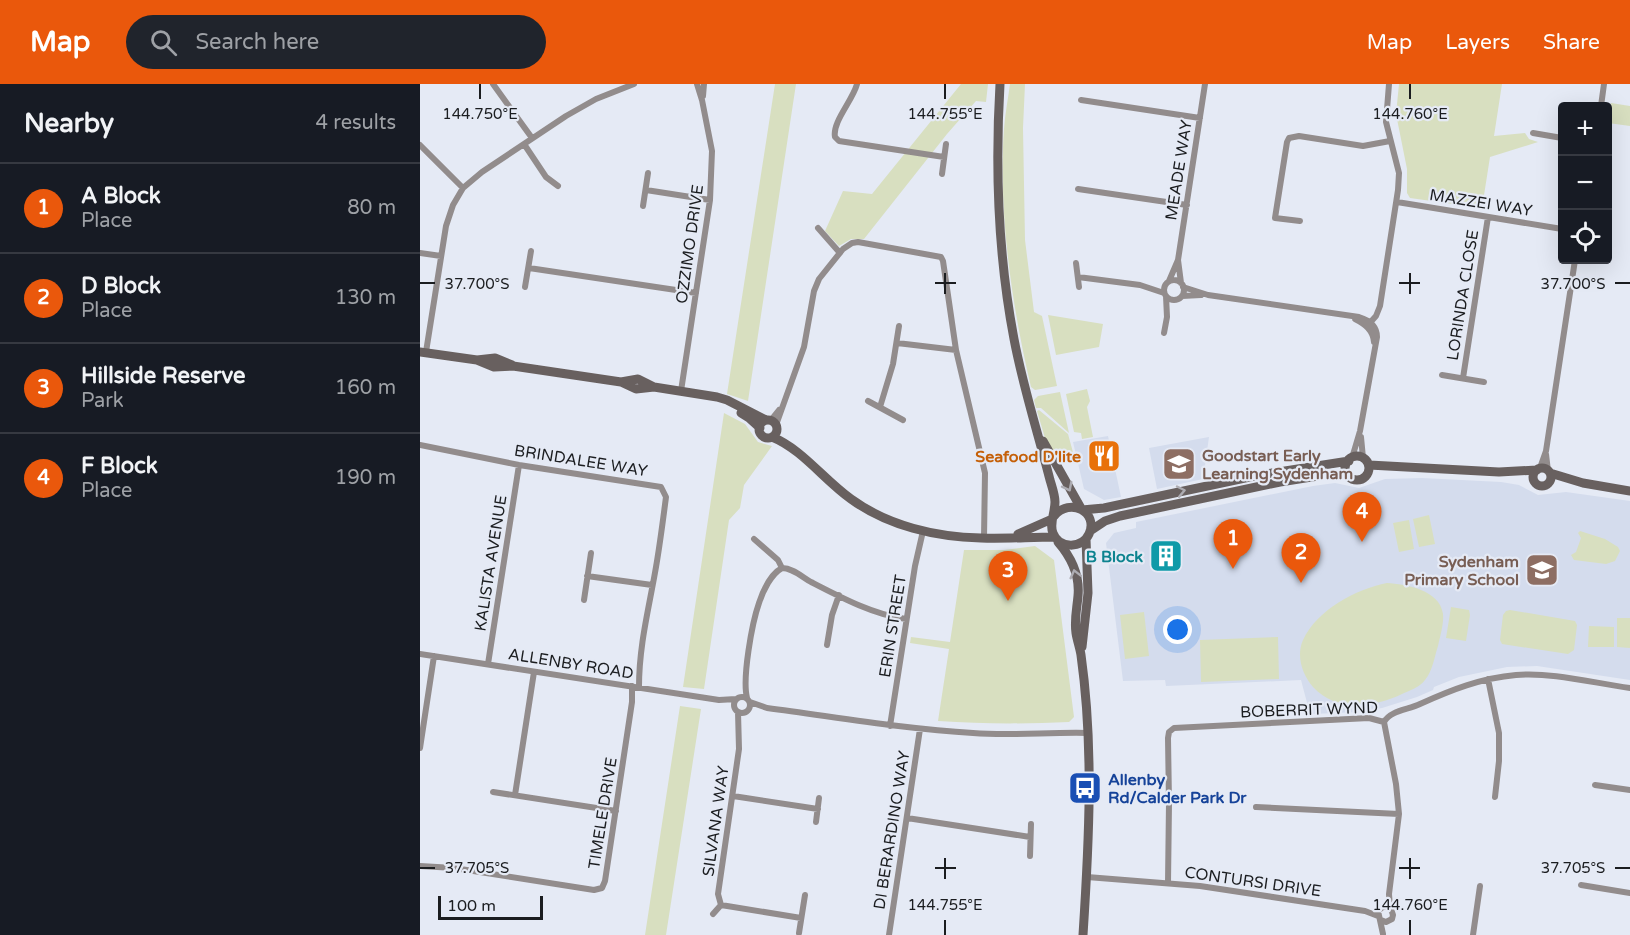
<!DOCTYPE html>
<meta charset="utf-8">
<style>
body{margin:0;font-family:"Varela Round",sans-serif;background:#20242c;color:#f1f3f6}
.controls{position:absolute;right:18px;top:18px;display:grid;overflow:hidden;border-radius:6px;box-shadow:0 6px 24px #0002}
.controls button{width:54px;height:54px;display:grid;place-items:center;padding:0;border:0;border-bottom:2px solid #363941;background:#171b24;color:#f1f3f6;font:30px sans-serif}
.scale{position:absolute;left:18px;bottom:15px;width:105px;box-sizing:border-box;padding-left:6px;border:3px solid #1b1d20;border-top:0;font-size:16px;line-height:21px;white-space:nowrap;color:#1b1d20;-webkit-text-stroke:4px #e5eaf5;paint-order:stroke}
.you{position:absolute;left:758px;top:546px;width:21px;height:21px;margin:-15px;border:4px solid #fff;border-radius:50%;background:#1a73e8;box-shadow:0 0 0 9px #1a73e833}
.badge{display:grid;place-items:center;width:39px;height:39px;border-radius:50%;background:#ea580c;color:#fff;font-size:20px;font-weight:700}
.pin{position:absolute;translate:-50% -50px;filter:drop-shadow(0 2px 3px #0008)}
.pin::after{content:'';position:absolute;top:32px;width:21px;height:18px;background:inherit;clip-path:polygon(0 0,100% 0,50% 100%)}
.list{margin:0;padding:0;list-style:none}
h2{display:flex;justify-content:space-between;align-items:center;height:78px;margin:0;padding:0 24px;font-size:26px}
h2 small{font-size:20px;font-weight:400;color:#9ea1a6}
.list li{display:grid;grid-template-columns:39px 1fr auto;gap:18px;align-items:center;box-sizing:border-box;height:90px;padding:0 24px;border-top:2px solid #363941}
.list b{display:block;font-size:22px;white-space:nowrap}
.list p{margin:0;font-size:20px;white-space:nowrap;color:#9ea1a6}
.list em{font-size:20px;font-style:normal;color:#9ea1a6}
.icon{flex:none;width:33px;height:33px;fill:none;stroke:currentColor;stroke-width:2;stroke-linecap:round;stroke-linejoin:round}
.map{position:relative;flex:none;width:1210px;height:851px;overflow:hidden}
header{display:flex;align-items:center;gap:36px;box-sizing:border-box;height:84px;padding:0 30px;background:#ea580c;color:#fff}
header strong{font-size:28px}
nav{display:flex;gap:33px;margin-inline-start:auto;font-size:21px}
.search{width:420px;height:54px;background:#20242c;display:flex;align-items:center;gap:15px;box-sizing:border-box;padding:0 21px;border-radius:33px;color:#9ea1a6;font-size:22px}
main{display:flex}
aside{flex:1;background:#171b24}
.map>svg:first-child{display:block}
</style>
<header>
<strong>Map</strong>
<div class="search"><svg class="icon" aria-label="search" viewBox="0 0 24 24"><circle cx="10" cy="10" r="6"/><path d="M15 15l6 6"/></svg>Search here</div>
<nav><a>Map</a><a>Layers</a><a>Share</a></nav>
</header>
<main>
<aside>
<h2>Nearby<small>4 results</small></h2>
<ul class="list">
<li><span class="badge">1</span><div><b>A Block</b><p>Place</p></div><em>80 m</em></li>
<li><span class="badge">2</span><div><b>D Block</b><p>Place</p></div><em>130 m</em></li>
<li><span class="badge">3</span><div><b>Hillside Reserve</b><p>Park</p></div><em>160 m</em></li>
<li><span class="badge">4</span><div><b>F Block</b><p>Place</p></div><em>190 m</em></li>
</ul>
</aside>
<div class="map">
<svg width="1210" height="851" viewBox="0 0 1210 851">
<rect width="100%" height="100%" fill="#e5eaf5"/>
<path fill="#d4dced" d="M688,352L701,413L684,416L664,405L653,358Z
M789,353L783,395L737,405L729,364Z
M1002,394L1081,398L1099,401L1118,411L1146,408L1210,417V596L1117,582L1087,583L1039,593L1014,603L1013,606L997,613L962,624L937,628L893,630H890L881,596L746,602L745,596L703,597L686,459L694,449L716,444V438L893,402L915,399L939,404L965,395Z"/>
<path fill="#d8dfc0" d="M355,0H376L328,317L307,310Z
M541,0H568L566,18L556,17L527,50L444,155H431L419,162L405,147L423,107L452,110Z
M590,0H605L603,44L605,156L614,228L622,232L637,302L615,306L611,303C592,223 578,128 584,45C585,30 588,15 590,0Z
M979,0H1082L1074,52L1105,49L1109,55L1118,58L1070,73L1062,124L990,114L987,109V85L976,30Z
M1191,19L1210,22V42L1188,39V23L1190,22Z
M628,231L683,240L679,263L636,271Z
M667,305L670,317L667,323L673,353L662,355L661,349L654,348L646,310Z
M640,308L649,349L621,324H616L614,316L618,312Z
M619,326L648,350L654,372L645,377L644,374L636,375L625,354L617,327Z
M304,329L325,340L338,358L352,362L324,401L320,424L309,436L284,605L263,603Z
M1009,431L1015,460L999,463L993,435Z
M989,436L994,465L979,468L973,439Z
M1160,447L1185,455L1198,463L1200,467L1195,477L1186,480L1154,476L1151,471L1156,468L1161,454L1158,449Z
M615,462L634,476L654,633L649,638C605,640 562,640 518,637L529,565L490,559L491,553L530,558L544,466H584Z
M967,499C986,500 1020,506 1023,530C1024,540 1020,553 1018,562C1014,574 1013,586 1005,596C1000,603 989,607 982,610C953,624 916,628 893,603C882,590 876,572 883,556C897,526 936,505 967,499Z
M1031,523L1049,526L1050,531L1046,557L1026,554Z
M1090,526L1155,537L1157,541L1154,566L1148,570L1082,560L1080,556L1083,531L1086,527Z
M724,528L729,572L705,575L700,531Z
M1197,534H1210V564L1197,563Z
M1169,542L1194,543V563H1168Z
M858,553L859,595L781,598L780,556Z
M260,622L281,625L246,851H225Z"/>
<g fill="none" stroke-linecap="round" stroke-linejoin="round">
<path stroke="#928c8c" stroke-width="6" d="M73,0L112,54
M437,0C433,16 412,38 415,53L419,57L524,73
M283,12L284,0
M661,16L780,34
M1181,22L1184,0
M1113,49L1142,54
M104,60L126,93L138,102
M0,61L43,104
M522,90L526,60
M658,105L767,121
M226,106L290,116
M977,118L1142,145
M223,122L228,89
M880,137L855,134L867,58L869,54L879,52L943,62L970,57
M398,144L420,169
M0,169L21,172
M758,176L761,199
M656,179L659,203
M109,184L276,209
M658,193L720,201L744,209
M744 206a10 10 0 1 1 20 0a10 10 0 1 1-20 0Z
M749,197L758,176L785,0
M105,203L111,167
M763,203L788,211L939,233C949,236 957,242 957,253L940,347L932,374
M762,212L781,211
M935,235C945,240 953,246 954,258
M947,242L956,232L960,222L978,106L979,89L966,38L969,0
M744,249L747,233L746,212
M477,259L536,266
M6,268L26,142L33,121L43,104L62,88L146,32L176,15L214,0
M1022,291L1064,298
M1043,294L1068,133
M261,307L290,116L292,67L282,16L277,0
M448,317L483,336
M460,323L473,280L479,242
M351,336L359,326
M356,341L384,263L394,207L399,195L423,165L432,159L438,158L521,173L523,177L536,266L565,389L564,454
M941,353L943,374
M0,361L99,381L241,403L246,413C243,436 240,460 236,483C229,524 219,561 219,603
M1126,370L1128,387
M1120,384L1126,367L1155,176
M334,455L358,476L362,484C373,484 382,493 391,498C420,513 454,531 486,535
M167,492L232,501
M164,516L171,469
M407,561L412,531L419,511
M0,570L299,616L316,615
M68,580L99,381
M1068,595L1079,649V677L1075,713
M314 621a8 8 0 1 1 16 0a8 8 0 1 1-16 0Z
M327,614C322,594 332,539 339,519C343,507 351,490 362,484
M330,618L347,624C416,633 483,645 553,649C591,652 629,648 668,649
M964,638C971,626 988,626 1000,620C1031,606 1061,594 1096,591C1133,588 1173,599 1210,604
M964,638L976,700L979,730L969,810L970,824
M470,642L495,482L503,447
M0,664L14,572
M1175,701L1210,706
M73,708L196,727
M95,711L114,588
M313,712L398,725
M836,723L979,730
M487,734L610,753
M396,738L399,714
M610,772L611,740
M0,782L34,784L174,806L182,804L185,797L212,618V602
M667,793L780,802L945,827L958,832
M748,799L749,719L748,654L749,648L754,644L949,634L964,638
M1161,801L1210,809
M301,821L381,834
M293,830L301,821L298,810L319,665L318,628
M961,836L966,838L972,835L973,831L971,825L964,822L958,827L963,850
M379,849L385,811
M469,851L500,645
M1053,851L1060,802"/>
<path stroke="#68605f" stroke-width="9" d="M580,0C575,85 578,171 594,255C603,303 618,349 630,396C632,403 635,411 635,418C635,429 629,440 633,449C639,465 662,465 669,450C679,428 650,413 634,432
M0,268L57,276L74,283L93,282L201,298L216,305L234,303L297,313L307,316L346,336
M57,276L75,274L92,281
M201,298L218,295L234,303
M321,329L329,334L340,344
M339 345a9 9 0 1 1 18 0a9 9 0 1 1-18 0Z
M352,353C382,365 404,396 431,415C468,442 516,453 561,454C585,455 610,453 635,453
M623,357L662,426
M925 384a12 12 0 1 1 24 0a12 12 0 1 1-24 0Z
M949,381L1079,388L1117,386
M1113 393a9 9 0 1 1 18 0a9 9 0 1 1-18 0Z
M1130,389L1163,399L1210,407
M662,426L684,424L839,391L929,377
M670,447L685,437L700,432L860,398L904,391L927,390
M598,450L632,435
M638,458C651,473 660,491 658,512C657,524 654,536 656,549C657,556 660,564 661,571C674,664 669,758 663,851
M662,563L668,509L666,455"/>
</g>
<defs><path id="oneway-chevron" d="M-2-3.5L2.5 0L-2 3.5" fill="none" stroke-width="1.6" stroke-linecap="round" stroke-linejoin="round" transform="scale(1.5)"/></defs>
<g stroke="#adacb2">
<use href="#oneway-chevron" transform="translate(648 403) rotate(63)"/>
<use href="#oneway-chevron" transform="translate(761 407) rotate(-12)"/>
<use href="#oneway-chevron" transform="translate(655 490) rotate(-104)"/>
</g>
<path fill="none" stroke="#1b1d20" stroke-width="2" d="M60,0V15M525,0V15M990,0V15M525,189V210M990,189V210M0,199H15M515,199H536M979,199H1000M1195,199H1210M525,774V795M990,774V795M0,784H15M515,784H536M979,784H1000M1195,784H1210M525,836V851M990,836V851"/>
<defs>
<symbol id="restaurant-square" viewBox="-11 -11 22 22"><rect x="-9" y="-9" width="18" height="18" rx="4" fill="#e8710a" stroke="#e5eaf5"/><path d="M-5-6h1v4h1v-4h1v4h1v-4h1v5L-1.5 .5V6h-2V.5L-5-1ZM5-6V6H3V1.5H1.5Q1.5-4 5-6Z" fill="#fff"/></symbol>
<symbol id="school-square" viewBox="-11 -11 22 22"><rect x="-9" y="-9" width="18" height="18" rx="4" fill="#8d6e63" stroke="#e5eaf5"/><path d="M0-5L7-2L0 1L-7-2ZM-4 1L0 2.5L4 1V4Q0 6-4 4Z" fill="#fff"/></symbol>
<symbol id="building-square" viewBox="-11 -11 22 22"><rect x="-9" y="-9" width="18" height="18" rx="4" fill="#0f9aa8" stroke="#e5eaf5"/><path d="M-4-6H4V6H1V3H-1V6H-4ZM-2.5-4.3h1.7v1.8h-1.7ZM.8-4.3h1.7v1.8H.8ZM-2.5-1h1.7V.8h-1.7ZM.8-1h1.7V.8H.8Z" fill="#fff"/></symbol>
<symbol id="bus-square" viewBox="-11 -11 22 22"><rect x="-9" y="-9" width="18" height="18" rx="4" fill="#1a4fb4" stroke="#e5eaf5"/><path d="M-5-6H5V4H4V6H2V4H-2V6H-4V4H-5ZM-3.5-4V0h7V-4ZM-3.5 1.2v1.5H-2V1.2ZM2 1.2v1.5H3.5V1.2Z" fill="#fff"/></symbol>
</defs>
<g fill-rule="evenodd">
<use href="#restaurant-square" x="665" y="353" width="38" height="38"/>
<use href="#school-square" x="740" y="361" width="38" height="38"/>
<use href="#building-square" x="727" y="453" width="38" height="38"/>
<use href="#school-square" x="1103" y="467" width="38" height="38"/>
<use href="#bus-square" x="646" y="685" width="38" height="38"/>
</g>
<g text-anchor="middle" stroke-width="4.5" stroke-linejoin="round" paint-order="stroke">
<g font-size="16" fill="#1b1d20" stroke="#e5eaf5">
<text transform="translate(758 86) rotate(-81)" y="6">MEADE WAY</text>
<text transform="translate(1061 118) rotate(9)" y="6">MAZZEI WAY</text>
<text transform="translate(269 160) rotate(-82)" y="6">OZZIMO DRIVE</text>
<text transform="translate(1042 211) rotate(-81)" y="6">LORINDA CLOSE</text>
<text transform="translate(161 376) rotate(9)" y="6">BRINDALEE WAY</text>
<text transform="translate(70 479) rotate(-81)" y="6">KALISTA AVENUE</text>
<text transform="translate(472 542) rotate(-81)" y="6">ERIN STREET</text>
<text transform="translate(151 579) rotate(9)" y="6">ALLENBY ROAD</text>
<text transform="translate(889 625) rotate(-2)" y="6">BOBERRIT WYND</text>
<text transform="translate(182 729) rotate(-81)" y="6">TIMELE DRIVE</text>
<text transform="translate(295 737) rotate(-82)" y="6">SILVANA WAY</text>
<text transform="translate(471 746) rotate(-81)" y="6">DI BERARDINO WAY</text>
<text transform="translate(833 797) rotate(8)" y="6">CONTURSI DRIVE</text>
</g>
<g font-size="16" font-weight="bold" fill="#785e54" stroke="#e5eaf5" text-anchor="start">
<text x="782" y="377">Goodstart Early<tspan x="782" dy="18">Learning Sydenham</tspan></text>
<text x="1099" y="483" text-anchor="end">Sydenham<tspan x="1099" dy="18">Primary School</tspan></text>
</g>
<g font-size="16" font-weight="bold" fill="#c56008" stroke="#e5eaf5" text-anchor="end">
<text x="661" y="378">Seafood D'lite</text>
</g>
<g font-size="16" font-weight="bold" fill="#0d838f" stroke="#e5eaf5" text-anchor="end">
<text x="723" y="478">B Block</text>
</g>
<g font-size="16" font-weight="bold" fill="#164399" stroke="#e5eaf5" text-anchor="start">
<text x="688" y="701">Allenby<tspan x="688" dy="18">Rd/Calder Park Dr</tspan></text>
</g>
</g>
<g font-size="15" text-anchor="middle" fill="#1b1d20" stroke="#e5eaf5" stroke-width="4.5" stroke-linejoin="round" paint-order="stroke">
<text x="60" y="35">144.750°E</text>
<text x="525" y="35">144.755°E</text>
<text x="990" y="35">144.760°E</text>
<text x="57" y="205">37.700°S</text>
<text x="1153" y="205">37.700°S</text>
<text x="57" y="789">37.705°S</text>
<text x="1153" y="789">37.705°S</text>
<text x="525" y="826">144.755°E</text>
<text x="990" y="826">144.760°E</text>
</g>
</svg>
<div class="controls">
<button>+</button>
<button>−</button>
<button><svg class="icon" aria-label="locate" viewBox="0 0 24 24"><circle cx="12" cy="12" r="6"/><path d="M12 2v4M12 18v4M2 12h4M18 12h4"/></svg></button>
</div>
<div class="scale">100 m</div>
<div class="you"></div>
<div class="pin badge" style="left:813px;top:485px">1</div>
<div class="pin badge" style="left:881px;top:499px">2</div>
<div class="pin badge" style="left:588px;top:517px">3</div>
<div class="pin badge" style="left:942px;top:458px">4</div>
</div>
</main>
